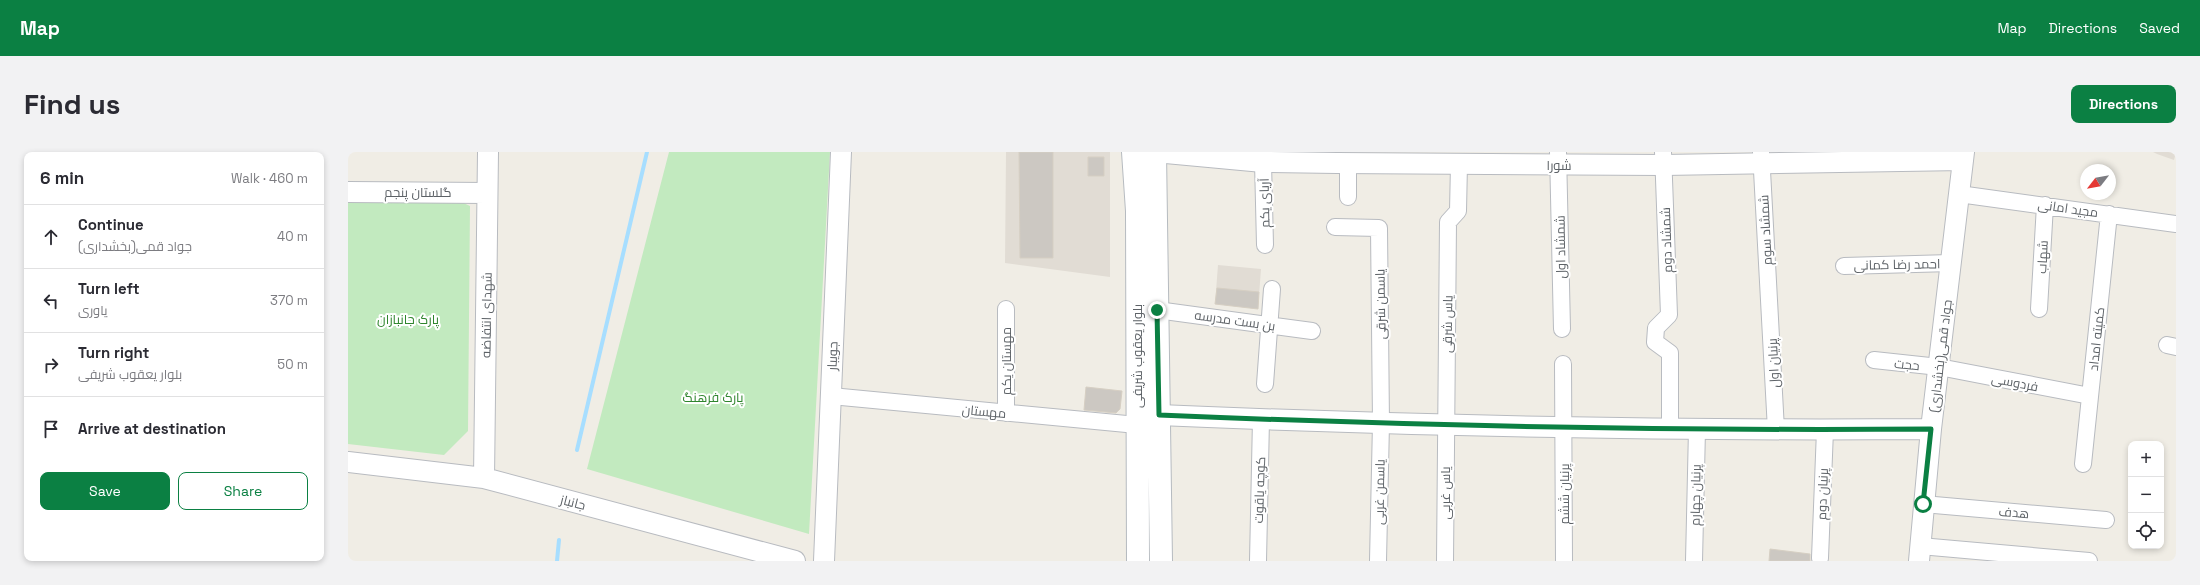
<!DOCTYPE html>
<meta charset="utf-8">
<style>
body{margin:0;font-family:"Space Grotesk",Cairo,sans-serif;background:#f2f2f3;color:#2b2b33}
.controls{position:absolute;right:12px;bottom:12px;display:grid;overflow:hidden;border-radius:8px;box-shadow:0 2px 6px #0003}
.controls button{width:36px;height:36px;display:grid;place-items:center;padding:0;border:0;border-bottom:1px solid #e1e1e2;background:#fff;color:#2b2b33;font:20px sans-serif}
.compass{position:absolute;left:1732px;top:12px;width:36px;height:36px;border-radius:50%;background:#fff;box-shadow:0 2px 6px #0003;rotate:239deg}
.stop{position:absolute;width:12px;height:12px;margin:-9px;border:3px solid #0b8043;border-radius:50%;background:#fff}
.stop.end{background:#0b8043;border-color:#fff;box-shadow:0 1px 4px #0008}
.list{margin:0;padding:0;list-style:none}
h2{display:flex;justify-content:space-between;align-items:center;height:52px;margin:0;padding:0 16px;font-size:17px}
h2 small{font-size:13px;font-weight:400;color:#7c7c81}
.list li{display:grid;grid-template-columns:26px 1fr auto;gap:12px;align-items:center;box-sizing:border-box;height:64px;padding:0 16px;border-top:1px solid #e1e1e2}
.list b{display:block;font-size:15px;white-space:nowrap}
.list p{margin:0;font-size:13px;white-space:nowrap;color:#7c7c81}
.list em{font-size:13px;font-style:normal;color:#7c7c81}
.actions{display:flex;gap:8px;padding:12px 16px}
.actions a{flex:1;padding:9px 0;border:1px solid #0b8043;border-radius:8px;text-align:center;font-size:14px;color:#0b8043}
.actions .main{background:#0b8043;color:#fff}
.icon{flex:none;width:22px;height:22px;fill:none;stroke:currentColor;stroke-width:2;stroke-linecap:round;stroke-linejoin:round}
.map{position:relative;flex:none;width:1828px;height:409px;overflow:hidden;border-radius:8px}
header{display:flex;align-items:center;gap:24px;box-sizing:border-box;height:56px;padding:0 20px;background:#0b8043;color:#fff}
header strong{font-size:19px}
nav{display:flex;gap:22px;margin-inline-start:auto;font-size:14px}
.intro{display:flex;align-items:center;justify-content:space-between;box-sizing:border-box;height:96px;padding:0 24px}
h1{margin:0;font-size:28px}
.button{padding:10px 18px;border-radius:8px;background:#0b8043;color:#fff;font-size:14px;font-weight:700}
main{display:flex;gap:24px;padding:0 24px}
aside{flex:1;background:#fff;border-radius:8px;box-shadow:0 2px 6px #0003}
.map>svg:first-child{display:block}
</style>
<header>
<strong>Map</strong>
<nav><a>Map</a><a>Directions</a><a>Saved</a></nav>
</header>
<div class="intro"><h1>Find us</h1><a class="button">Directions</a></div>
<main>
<aside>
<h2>6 min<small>Walk · 460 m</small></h2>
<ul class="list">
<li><svg class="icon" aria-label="ahead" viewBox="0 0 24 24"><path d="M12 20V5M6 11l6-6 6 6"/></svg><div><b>Continue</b><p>جواد قمی(بخشداری)</p></div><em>40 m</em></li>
<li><svg class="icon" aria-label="left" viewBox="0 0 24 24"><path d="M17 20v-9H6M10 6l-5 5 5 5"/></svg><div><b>Turn left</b><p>یاوری</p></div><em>370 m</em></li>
<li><svg class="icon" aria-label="right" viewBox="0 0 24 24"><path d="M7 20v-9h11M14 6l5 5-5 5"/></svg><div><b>Turn right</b><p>بلوار یعقوب شریفی</p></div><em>50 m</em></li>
<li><svg class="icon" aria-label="arrive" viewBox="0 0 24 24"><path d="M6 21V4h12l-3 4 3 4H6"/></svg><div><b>Arrive at destination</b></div></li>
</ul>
<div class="actions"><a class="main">Save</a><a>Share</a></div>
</aside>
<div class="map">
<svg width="1828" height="409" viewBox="0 0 1828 409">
<rect width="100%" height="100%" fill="#f0ede5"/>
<path fill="#e1dcd4" d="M658,0H762V125L657,111Z
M1805,0H1828L1826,8L1809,2Z
M870,113L913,117L910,157L867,152Z"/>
<path fill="#c2eabf" d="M321,0H482L461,382L239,317Z
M0,47L111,49L122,54L120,279L96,303L0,292Z"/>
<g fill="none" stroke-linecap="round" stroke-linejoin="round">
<path stroke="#a7deff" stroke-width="4" d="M229,298L299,0
M209,409L211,388"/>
</g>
<path fill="#ccc8c2" stroke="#d6cfc3" d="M671,0H705V106H672Z
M740,5H756V24H740Z
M869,136L911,140L910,157L867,152Z
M738,235L774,239L772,257L768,261L736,258Z
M1422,397L1462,402V409H1421Z"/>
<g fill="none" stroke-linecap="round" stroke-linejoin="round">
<defs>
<path id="minor" d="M1210,0L1214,177
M1315,0L1321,163L1308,176L1307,190L1322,201V277
M1413,0L1428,278
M915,10L917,93
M1000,11V45
M1611,42L1828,72
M987,75L1031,76L1033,271L1030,409
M1496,114L1603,111
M1691,157L1697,53
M809,158L964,179
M1819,193L1828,195
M1526,208L1591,215L1742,244
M1215,212L1216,409
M917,232L924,137
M483,244L789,273
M658,261V157
M1735,312L1761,62
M1575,352L1758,368
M1572,394L1741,409
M1472,406L1477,278
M910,409L913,267
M1097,409L1100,70L1110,59L1111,12
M1346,409L1349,277"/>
<path id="tertiary" d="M807,0L915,10L989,11L1316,13L1615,8
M0,40L139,41
M811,263C1068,274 1325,279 1583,277
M0,310L136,326L447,409
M136,326L140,0
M476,409L493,0
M1571,409L1583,277L1616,0"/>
<path id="secondary" d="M785,0L789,59L790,409
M807,0L813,409"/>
</defs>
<use href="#minor" stroke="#b8bbc0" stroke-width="18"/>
<use href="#tertiary" stroke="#b8bbc0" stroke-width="22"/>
<use href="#secondary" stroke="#b6bbc0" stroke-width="24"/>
<use href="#minor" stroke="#fff" stroke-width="16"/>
<use href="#tertiary" stroke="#fff" stroke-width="20"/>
<use href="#secondary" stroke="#fff" stroke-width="22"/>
</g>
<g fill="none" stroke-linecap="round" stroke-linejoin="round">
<path stroke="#0b8043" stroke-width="5" d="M809,158L811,263C1068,274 1325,279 1583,277L1575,352"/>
</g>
<g text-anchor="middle" stroke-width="4" stroke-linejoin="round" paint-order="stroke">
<g font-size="13" fill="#5d6267" stroke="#fff">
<text x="1211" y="18">شورا</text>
<text x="70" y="45">گلستان پنجم</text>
<text transform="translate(916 51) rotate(-91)" y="5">آریای یکم</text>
<text transform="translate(1720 56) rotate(8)" y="5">مجید امانی</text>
<text transform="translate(1417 78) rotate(-93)" y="5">شمشاد سوم</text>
<text transform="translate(1318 88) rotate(-92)" y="5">شمشاد دوم</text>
<text transform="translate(1212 95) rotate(-91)" y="5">شمشاد اول</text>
<text transform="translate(1694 105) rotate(-87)" y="5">شهاب</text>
<text transform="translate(1549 112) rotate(-1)" y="5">احمد رضا کمانی</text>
<text transform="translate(1032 152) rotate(-91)" y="5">یاسمن شرقی</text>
<text transform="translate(138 163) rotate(-89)" y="5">شهدای انتفاضه</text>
<text transform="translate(887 168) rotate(8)" y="5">بن بست مدرسه</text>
<text transform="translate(1099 172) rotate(-89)" y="5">یاس شرقی</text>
<text transform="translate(1748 187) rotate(-84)" y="5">کمیته امداد</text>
<text transform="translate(484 204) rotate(-88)" y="5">جویبار</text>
<text transform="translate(789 204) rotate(-90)" y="5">بلوار یعقوب شریفی</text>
<text transform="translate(1592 204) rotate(-83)" y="5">جواد قمی(بخشداری)</text>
<text transform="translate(658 209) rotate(-90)" y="5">مهستان یکم</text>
<text transform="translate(1425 211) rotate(-93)" y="5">پرنیان اول</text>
<text transform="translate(1559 212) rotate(6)" y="5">حجت</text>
<text transform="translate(1667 230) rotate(11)" y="5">فردوسی</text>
<text transform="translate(636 259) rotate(5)" y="5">مهستان</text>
<text transform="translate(911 338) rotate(-88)" y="5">کوچه یاقوت</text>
<text transform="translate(1031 340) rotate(-89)" y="5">یاسمن غربی</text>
<text transform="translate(1097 341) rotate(-90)" y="5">یاس غربی</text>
<text transform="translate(1216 342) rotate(-90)" y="5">پرنیان ششم</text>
<text transform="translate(1474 342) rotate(-88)" y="5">پرنیان دوم</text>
<text transform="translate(1347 343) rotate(-89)" y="5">پرنیان چهارم</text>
<text transform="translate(225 350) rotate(14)" y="5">جانباز</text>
<text transform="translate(1666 360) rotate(5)" y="5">هدف</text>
</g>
<g font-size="13" fill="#2e852d" stroke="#fff">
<text x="60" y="172">پارک جانبازان</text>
<text x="365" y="250">پارک فرهنگ</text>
</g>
</g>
</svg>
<div class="controls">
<button>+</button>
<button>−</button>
<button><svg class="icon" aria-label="locate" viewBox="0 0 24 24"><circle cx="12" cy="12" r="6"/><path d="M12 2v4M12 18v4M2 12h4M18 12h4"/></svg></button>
</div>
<svg class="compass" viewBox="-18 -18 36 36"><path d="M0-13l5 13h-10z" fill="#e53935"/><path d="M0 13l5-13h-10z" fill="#7c7c81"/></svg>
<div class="stop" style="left:1575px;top:352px"></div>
<div class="stop end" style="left:809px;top:158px"></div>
</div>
</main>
